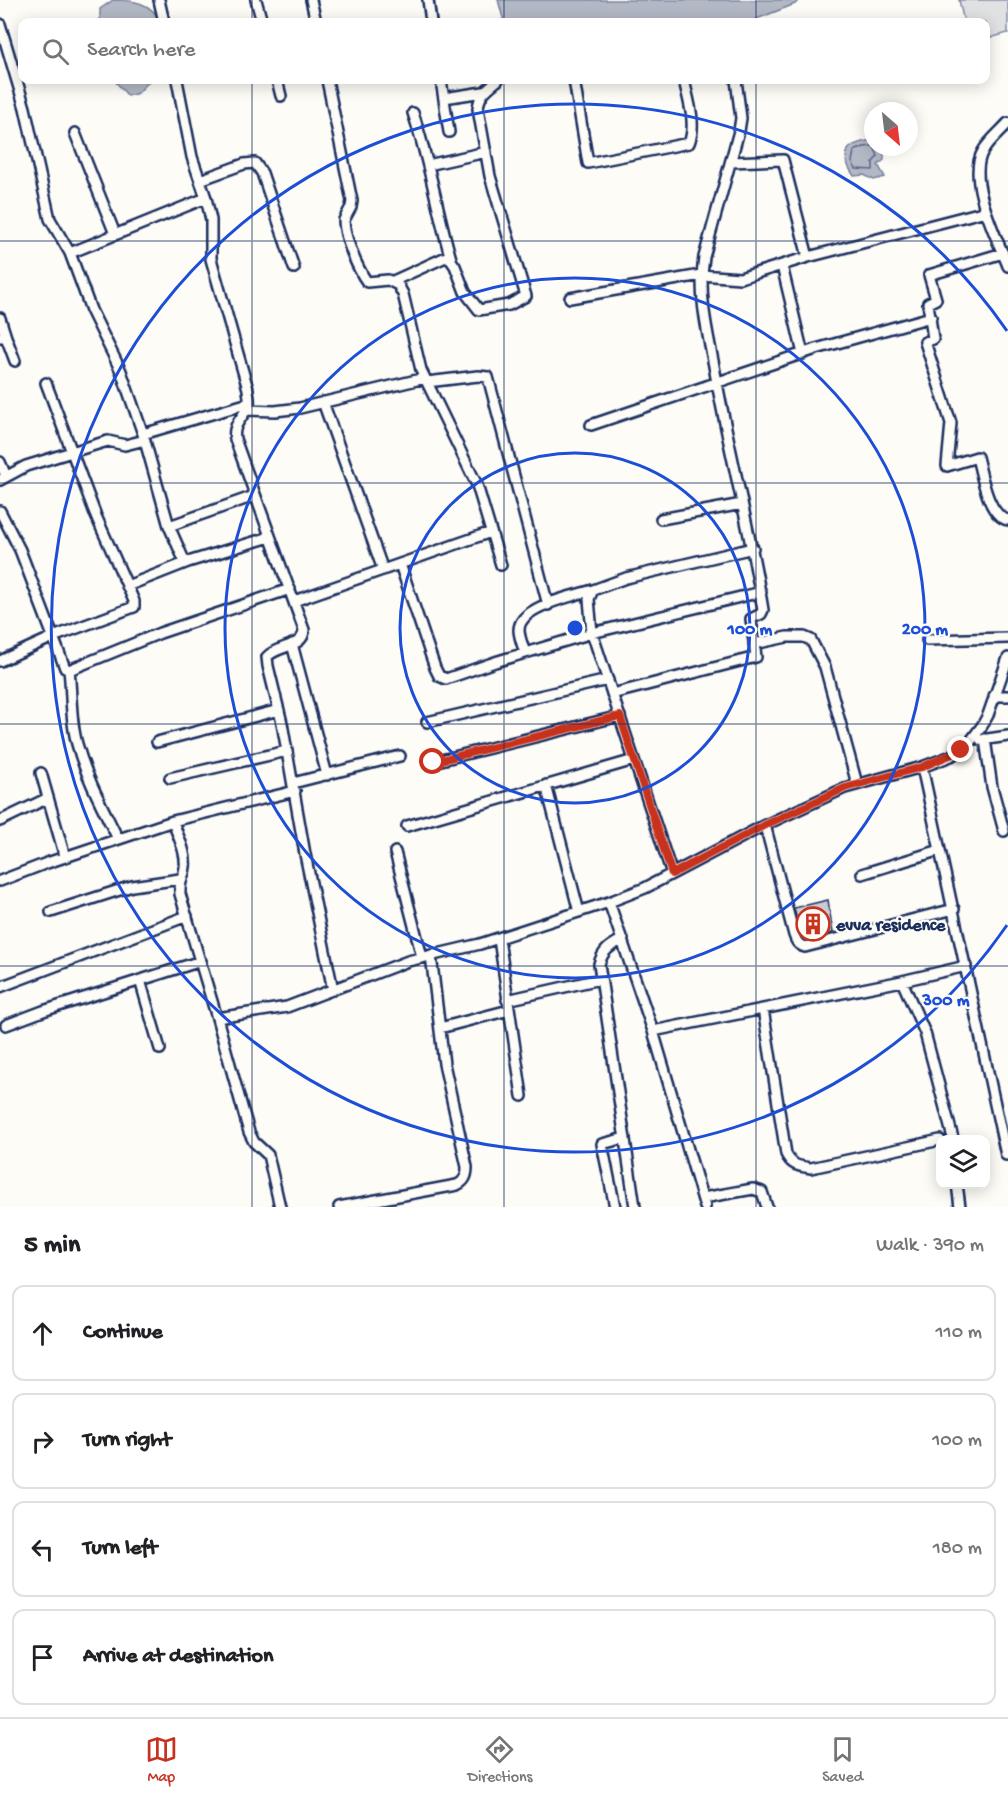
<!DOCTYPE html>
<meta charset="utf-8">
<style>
body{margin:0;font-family:"Gochi Hand",sans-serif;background:#f6f6f6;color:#202124}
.controls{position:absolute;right:18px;bottom:18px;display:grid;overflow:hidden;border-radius:12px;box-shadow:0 3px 15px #0003}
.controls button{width:54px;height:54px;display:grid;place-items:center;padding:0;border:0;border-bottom:2px solid #e0e0e0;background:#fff;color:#202124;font:30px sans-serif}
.compass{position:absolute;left:864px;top:102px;width:54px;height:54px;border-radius:50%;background:#fff;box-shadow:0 3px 15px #0003;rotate:152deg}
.stop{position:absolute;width:18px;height:18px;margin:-14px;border:4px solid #c8321e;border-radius:50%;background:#fff}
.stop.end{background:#c8321e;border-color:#fff;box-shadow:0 2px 6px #0008}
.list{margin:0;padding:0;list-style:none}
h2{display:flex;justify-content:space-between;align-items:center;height:78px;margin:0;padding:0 24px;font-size:26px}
h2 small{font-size:20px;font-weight:400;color:#757577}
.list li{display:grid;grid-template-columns:39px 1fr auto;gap:18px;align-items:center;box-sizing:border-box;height:96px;margin:0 12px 12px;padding:0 12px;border:2px solid #e0e0e0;border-radius:12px}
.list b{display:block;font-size:22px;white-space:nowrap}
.list em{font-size:20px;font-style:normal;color:#757577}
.icon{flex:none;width:33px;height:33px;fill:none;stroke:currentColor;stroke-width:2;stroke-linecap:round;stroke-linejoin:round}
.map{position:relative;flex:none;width:1008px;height:1207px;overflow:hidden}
.search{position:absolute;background:#fff;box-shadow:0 3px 15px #0003;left:18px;right:18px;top:18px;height:66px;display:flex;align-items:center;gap:15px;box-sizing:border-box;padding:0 21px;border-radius:12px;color:#757577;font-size:22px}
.sheet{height:510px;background:#fff}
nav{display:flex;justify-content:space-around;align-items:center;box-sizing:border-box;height:84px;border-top:2px solid #e0e0e0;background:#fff;font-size:16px;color:#757577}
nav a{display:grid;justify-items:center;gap:3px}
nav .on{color:#c8321e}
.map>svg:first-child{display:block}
</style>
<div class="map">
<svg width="1008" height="1207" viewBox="0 0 1008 1207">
<rect width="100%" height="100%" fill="#fdfcf7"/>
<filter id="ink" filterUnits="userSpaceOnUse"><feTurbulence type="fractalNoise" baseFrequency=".0167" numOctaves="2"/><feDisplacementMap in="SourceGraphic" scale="12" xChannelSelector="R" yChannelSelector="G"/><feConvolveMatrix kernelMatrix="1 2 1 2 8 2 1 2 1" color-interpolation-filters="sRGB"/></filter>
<g filter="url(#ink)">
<path fill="#e0e1e3" stroke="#7e88a0" stroke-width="1.5" d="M959,0H1008V33L986,39V22H964Z"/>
<path fill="#b3b8c5" stroke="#76819c" stroke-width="1.5" d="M113,0C132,0 152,2 160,22H100V9Z
M498,0H799L795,4L749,22H504Z
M114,80H150L138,93L128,96Z
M873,140V147H880L884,155V160L878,165L885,177L874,180L864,175L854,176C838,153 847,143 873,140Z"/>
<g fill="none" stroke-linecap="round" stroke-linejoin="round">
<path stroke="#586687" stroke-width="1.5" d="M873,146L864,147L854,151L852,162L856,169L873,170V162L878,156L874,147"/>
</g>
<path fill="#c9ccd3" stroke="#1b2f5e" stroke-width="1.5" d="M828,900L833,933L804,939L800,933L794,908Z"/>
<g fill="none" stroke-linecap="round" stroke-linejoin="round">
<defs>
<path id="street" d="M159,0L164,22
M256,0L262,22
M311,0L316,22
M428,0L431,22
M0,24L25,108L50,219L70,253L91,310L121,371L143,434L169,526
M177,80L192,157L206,198
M277,80L281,96
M327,80L352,201L351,207L344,220C344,237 357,268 367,282L388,280L398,285L403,294L421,370L477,485L501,565
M441,80L449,132
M574,80L588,163L689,143C697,124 688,99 684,80
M444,98L483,92
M413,113C429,160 437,210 451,259
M1008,123C1000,132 989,141 983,151C966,179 997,238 1008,266
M75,133L115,234
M731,162L783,160L808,257
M428,165L486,152
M200,180L244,164L255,163L262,173L294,268
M70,253L206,198L211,220V259L248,389C248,393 250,399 249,404C244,418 232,423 235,439L304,630C304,648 277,645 267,657L268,666L282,723L305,854L333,990
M1003,253L929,275L936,299L928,303L933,339L925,342L951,423L947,466L977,457C982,476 988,516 1008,520
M782,266L803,354
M393,281L448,256L455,266L465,292L479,310L509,305L526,296L490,176L478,109C479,94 487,89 498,80
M570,298L701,275L740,278L808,257L986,211
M0,318L6,337
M0,337H6L15,361
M427,382L478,376L488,377L548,605
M323,402L383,570
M245,410L275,411L300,408L425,378
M591,425L816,349L931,317
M143,434L249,403
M0,462L6,476
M0,480L26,466L101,443L108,441L125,445L145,440
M254,496L169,526L184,560L188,562L270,537
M0,511L20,550L65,668L69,670L160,633L290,589
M661,519L742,504
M400,564L435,668L439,676L446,679L495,662L592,633L761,592
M127,586L188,562
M294,601L491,532
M927,640L1008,638
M292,644L327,775
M754,644L787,637H804L811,640L825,667L857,784
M525,653C523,646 519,637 519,630C519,606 574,596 593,590
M0,661L53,637L134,607V601L96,516L46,383
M69,670C72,695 70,720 77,744C86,777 103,808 118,839
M612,694L756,657L751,619L761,614L763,610C750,528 728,448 714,366C707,330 698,294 704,257L739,131L741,118L736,80
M994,696H1008
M427,722L608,680
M985,739L992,787L1004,831
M981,740L1008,736
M157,742L279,710
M433,762L620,716
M922,767L1006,1155
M41,773L65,857
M170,778L287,751
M293,783L400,756
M546,785L579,912
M0,821L48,798
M173,821C177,835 187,852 185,867C184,879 179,878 180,894L217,1018
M765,825L794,935C796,941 798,945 805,947L954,909
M407,826L634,760
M395,852L422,957
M672,874L592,633L589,599L593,590L626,578L753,548
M862,874L940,850
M0,881L47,863L173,821L295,791
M609,902L653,1031L705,1207
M51,912L132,886L180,879
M499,939L522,1096
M623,939C610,946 603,950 599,964L635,1207
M140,980L160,1049
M902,981L925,1033L953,1138
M0,987L187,916
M507,1000L600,979
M763,1009L786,1154C792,1166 798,1166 811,1168L940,1140
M6,1025L43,1011L201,961
M440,1028L509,1010
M653,1031L902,981L966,966
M957,1184L960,1207
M703,1198L753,1189L762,1192L767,1207
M280,1207L268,1155L254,1142L249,1132L217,1018L287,1007L408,961L480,944L609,902L645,888L765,825L845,788L922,767L951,756L970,742L982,726L988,715L1008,658
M339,1207L457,1185C465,1181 467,1176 467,1167L444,1064L431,955
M615,1207L602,1144L625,1138"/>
</defs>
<use href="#street" stroke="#1b2f5e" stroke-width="14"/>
<use href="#street" stroke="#fdfcf7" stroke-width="9"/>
</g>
</g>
<g fill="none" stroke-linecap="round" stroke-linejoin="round" filter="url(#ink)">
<path stroke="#c8321e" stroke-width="8" d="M433,762L620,716L672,874L765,825L845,788L922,767L961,750"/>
</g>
<path fill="none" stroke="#1b2f5e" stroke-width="1.5" stroke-opacity="0.55" d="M252,0V22M504,0V22M756,0V22M252,80V1207M504,80V1207M756,80V1207M0,241H1008M0,483H1008M0,724H1008M0,966H1008"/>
<g fill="none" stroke="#1d4ed8" stroke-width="3">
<circle cx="575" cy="628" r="175"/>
<circle cx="575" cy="628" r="350"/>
<path d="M1007 925A524 524 0 1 1 1007 331"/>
</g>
<defs>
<symbol id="building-ring" viewBox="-11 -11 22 22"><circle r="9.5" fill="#fdfcf7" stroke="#c8321e" stroke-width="1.5"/><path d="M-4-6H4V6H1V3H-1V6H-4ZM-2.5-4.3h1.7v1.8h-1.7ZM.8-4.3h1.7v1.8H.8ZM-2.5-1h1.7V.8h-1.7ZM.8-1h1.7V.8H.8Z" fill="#c8321e"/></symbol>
</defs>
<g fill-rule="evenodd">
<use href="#building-ring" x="794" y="905" width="38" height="38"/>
</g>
<g text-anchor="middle" stroke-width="4.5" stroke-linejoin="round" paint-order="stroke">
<g font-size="18" font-weight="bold" fill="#1b2f5e" stroke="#fdfcf7" text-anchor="start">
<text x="836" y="930">evva residence</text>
</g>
</g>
<circle cx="575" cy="628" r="9" fill="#1d4ed8" stroke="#fdfcf7" stroke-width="3"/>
<g font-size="18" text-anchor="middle" font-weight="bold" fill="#1d4ed8" stroke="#fdfcf7" stroke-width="4.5" stroke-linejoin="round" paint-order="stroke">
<text x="750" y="634">100 m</text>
<text x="925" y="634">200 m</text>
<text x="946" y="1005">300 m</text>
</g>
</svg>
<div class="controls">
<button><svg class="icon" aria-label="layers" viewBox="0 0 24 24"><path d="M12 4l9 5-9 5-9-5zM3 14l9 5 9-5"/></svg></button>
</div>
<svg class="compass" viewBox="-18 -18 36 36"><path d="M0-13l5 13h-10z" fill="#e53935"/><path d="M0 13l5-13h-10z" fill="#757577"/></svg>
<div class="stop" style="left:433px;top:762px"></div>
<div class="stop end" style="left:961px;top:750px"></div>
<div class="search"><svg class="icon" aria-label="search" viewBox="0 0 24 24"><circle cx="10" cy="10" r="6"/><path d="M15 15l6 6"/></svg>Search here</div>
</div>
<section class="sheet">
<h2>5 min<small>Walk · 390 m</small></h2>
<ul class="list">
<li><svg class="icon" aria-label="ahead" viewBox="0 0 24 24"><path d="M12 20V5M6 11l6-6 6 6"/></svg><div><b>Continue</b></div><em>110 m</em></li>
<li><svg class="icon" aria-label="right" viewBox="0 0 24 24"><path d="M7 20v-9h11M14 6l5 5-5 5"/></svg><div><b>Turn right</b></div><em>100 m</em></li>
<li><svg class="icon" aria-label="left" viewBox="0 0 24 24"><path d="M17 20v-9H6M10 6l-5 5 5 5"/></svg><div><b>Turn left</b></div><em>180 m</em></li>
<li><svg class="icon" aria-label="arrive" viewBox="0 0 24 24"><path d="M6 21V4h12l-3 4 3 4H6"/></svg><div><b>Arrive at destination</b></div></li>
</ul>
</section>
<nav>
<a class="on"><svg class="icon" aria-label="map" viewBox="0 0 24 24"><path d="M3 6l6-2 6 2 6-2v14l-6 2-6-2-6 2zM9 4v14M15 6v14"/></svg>Map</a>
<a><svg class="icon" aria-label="directions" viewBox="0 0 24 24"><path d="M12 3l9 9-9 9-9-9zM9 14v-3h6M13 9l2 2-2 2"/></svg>Directions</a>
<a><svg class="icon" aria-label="saved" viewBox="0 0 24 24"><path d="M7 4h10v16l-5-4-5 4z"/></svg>Saved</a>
</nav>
